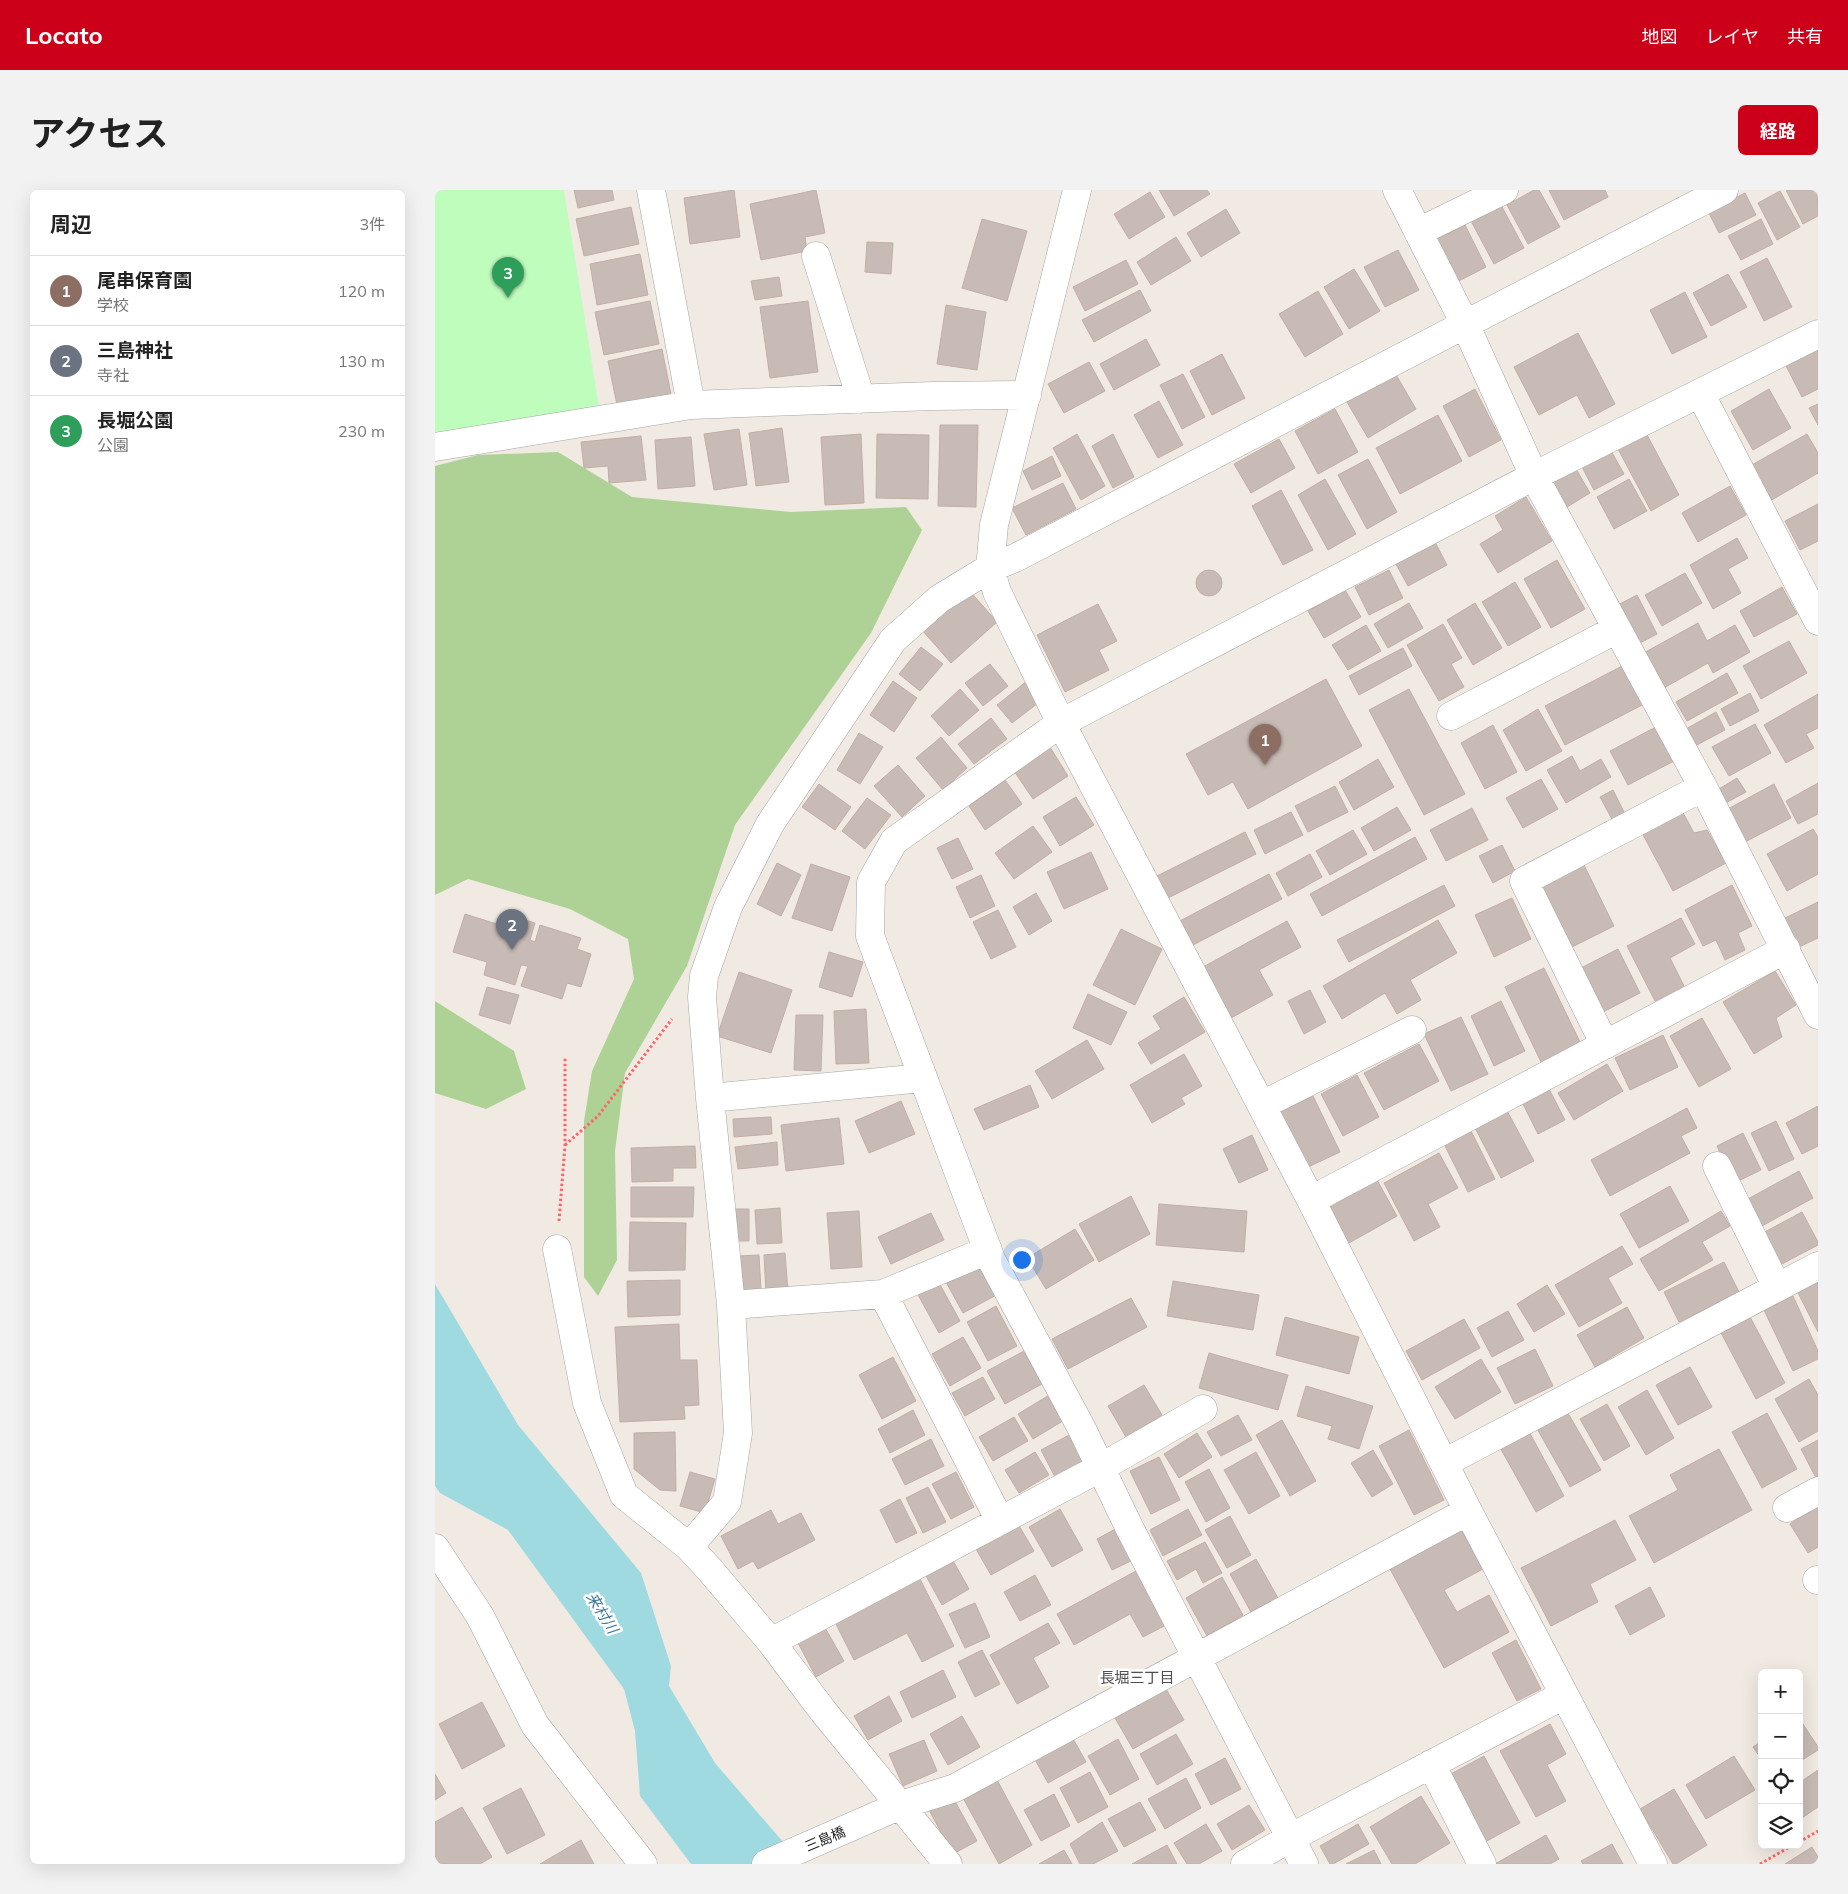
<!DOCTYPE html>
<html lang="ja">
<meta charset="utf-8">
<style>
body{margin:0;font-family:Mulish,"Noto Sans JP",sans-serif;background:#f2f2f2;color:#222}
.controls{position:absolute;right:15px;bottom:15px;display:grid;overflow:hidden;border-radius:8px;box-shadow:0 5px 20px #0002}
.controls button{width:45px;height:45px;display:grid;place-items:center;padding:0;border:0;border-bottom:1px solid #e0e0e0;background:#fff;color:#222;font:25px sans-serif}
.you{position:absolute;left:586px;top:1069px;width:18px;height:18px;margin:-12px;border:4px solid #fff;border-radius:50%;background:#1a73e8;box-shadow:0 0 0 8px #1a73e833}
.badge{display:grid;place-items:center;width:32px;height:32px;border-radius:50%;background:#cc0019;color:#fff;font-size:16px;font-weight:700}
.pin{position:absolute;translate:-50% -41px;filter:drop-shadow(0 1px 2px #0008)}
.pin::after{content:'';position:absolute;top:26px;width:18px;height:15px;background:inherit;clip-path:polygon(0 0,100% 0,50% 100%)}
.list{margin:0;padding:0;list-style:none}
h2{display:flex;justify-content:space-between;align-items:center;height:65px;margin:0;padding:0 20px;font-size:21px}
h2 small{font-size:16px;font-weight:400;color:#767676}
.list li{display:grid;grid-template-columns:32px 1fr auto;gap:15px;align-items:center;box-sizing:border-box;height:70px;padding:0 20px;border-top:1px solid #e0e0e0}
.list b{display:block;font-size:19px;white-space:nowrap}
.list p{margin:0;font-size:16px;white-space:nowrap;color:#767676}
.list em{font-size:16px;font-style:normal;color:#767676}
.icon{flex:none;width:28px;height:28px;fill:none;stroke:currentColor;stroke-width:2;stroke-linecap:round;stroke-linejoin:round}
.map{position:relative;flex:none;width:1383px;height:1674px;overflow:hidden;border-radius:8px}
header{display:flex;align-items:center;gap:30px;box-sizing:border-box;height:70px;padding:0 25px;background:#cc0019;color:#fff}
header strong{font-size:24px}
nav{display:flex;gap:28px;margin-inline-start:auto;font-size:18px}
.intro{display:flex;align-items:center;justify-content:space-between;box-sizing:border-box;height:120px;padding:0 30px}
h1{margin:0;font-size:35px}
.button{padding:12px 22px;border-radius:8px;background:#cc0019;color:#fff;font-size:18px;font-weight:700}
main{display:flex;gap:30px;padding:0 30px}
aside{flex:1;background:#fff;border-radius:8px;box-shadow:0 5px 20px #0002}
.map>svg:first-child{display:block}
</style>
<header>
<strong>Locato</strong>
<nav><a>地図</a><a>レイヤ</a><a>共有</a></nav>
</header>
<div class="intro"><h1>アクセス</h1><a class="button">経路</a></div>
<main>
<aside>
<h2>周辺<small>3件</small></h2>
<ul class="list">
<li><span class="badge" style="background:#8d6e63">1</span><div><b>尾串保育園</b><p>学校</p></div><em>120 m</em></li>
<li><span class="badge" style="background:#6b7280">2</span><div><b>三島神社</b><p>寺社</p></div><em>130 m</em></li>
<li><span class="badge" style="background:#2e9e5b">3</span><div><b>長堀公園</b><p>公園</p></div><em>230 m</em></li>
</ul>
</aside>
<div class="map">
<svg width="1383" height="1674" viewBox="0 0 1383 1674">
<rect width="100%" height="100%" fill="#f0eae3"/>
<path fill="#aed295" d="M123,262L197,307L356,322L471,317L487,340L436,443L300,635L252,776L190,883L180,961L182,1070L163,1106L149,1087V931L157,881L199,789L193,749L135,719L33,689L0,705V276L43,265Z
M0,811L79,861L91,899L51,919L0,903Z"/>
<path fill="#bffdbd" d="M0,0H129L164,217L0,243Z"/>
<path fill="#a0dae1" d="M0,1094L83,1235L206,1383L236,1476L234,1496L280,1573L367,1674H256L205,1606L200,1541L189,1499L73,1340L5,1303L0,1296Z"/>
<path fill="#c8bbb6" stroke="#c3aea4" d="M139,0H177L179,10L143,18Z
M299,0L305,47L255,54L249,8Z
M381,0L390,43L370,47L372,61L326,70L315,14Z
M724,0H772L775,4L739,26Z
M1099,0H1104L1125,37L1093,54L1072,15Z
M1114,0H1170L1173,7L1129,30Z
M1351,0H1382L1383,26L1368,34Z
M1345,1L1365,37L1342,50L1323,13Z
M715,2L730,27L694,49L679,24Z
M1310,3L1321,25L1284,43L1273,21Z
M1066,15L1089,58L1059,74L1036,31Z
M196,17L204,54L149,66L141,29Z
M791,19L805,43L766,67L752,43Z
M547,29L592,41L572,111L527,98Z
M1326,29L1338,54L1306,70L1293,46Z
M1030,35L1051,77L1020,93L999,51Z
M741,47L756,71L716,95L702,72Z
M432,52L458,53L456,84L430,82Z
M963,60L984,100L950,117L929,77Z
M205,64L213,105L162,115L155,74Z
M1332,68L1357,117L1329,131L1305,82Z
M691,70L703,94L650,121L638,97Z
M919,79L945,121L914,139L889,97Z
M1293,84L1312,117L1276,136L1258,103Z
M344,87L347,106L320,110L316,91Z
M705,100L716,121L659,152L647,130Z
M883,101L908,144L870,167L844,124Z
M1250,102L1272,147L1237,164L1215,120Z
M215,111L224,154L169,165L160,122Z
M373,111L383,182L335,188L325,117Z
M511,115L551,122L542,180L502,174Z
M1143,143L1180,214L1154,228L1142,205L1104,225L1079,177Z
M711,149L725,175L679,200L665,174Z
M1381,156L1383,159V199L1367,207L1349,172Z
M227,159L236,204L182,215L173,171Z
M787,164L810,208L777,225L755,181Z
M654,172L670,201L629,223L613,194Z
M960,183L981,219L933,248L912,212Z
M748,184L770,227L747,239L725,195Z
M1040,199L1066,250L1034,267L1008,216Z
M1334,199L1356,238L1318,260L1296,221Z
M724,211L748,255L723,268L699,225Z
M1383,214V235L1374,218Z
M900,219L923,262L883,284L860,241Z
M1003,225L1027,271L965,304L941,258Z
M505,235H543L541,317L503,316Z
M347,238L354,292L321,296L314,243Z
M304,239L312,295L279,300L269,244Z
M1211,243L1244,305L1216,321L1183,259Z
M426,244L429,313L390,315L386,247Z
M442,244L494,245L493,309L441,308Z
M642,244L670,296L646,310L618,258Z
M678,244L699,287L678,298L657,256Z
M1372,244L1383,263V283L1335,311L1315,276Z
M206,246L211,290L174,293L173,276L149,278L146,252Z
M256,247L260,296L223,299L220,250Z
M844,249L860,278L816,303L799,274Z
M1175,259L1189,284L1159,300L1146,275Z
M617,266L626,286L597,300L588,281Z
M933,269L962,322L932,339L903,285Z
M1140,277L1155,303L1132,317L1117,291Z
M890,289L921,344L893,360L863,305Z
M1194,289L1212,321L1179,339L1162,307Z
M628,293L641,319L591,345L577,318Z
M1295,296L1311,325L1263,352L1247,323Z
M846,300L878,360L848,375L817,316Z
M1091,307L1117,351L1063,383L1045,354L1068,340L1060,326Z
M1383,314V351L1365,360L1350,331Z
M1302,348L1313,368L1293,379L1306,403L1278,419L1255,375Z
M1000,352L1012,375L973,396L961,374Z
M1122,370L1150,419L1116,438L1089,389Z
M761 393a13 13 0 1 1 26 0a13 13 0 1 1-26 0Z
M954,380L968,408L934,425L920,397Z
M1250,383L1267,413L1227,436L1210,405Z
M1080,392L1106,437L1073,456L1047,412Z
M1347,397L1362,424L1319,447L1305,421Z
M533,399L562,432L516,473L487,440Z
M910,400L926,427L889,448L873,421Z
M1202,405L1222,444L1203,454L1183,415Z
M974,413L988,438L953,458L939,434Z
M1040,413L1067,458L1038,475L1012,430Z
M663,414L682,451L664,460L674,480L630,502L602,445Z
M1263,433L1272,451L1300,435L1315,462L1278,483L1273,473L1227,499L1207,464Z
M1008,434L1027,468L1016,474L1029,497L1004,511L972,455Z
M931,435L946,461L913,480L897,455Z
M1354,451L1372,483L1326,509L1308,476Z
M486,457L508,474L485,501L464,484Z
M968,458L977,476L924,505L914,486Z
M555,474L573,496L548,516L530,493Z
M1189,475L1209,514L1130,555L1110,516Z
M1292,483L1303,503L1252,531L1241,512Z
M891,489L927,556L813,619L798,592L773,605L751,564Z
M458,491L482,508L459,542L435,525Z
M592,491L607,510L577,533L562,515Z
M525,499L544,520L514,546L496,526Z
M974,499L1030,604L989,625L934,520Z
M1315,503L1324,521L1295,536L1286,519Z
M1383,504V538L1371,544L1379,558L1351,573L1329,535Z
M1103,519L1127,561L1091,581L1068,540Z
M1281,522L1290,540L1260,556L1251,539Z
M556,528L572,549L539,574L523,554Z
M1320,534L1336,563L1294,586L1277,557Z
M1058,535L1082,582L1050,599L1026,553Z
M1221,537L1239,571L1193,595L1175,561Z
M424,543L448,557L425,594L402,580Z
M506,547L532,578L508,600L481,568Z
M615,557L633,586L598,609L579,581Z
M1137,566L1145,581L1166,569L1176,587L1131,613L1112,580Z
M943,569L959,597L919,620L904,592Z
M463,575L490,606L467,627L439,596Z
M1302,588L1311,602L1287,615L1279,602Z
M1106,589L1123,619L1088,638L1071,608Z
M570,590L587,614L550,640L534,616Z
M1383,593V624L1363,634L1351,611Z
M384,594L416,617L400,640L367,617Z
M1339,594L1356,628L1308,653L1291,620Z
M900,596L913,622L873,642L860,616Z
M1178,600L1190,624L1178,631L1165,607Z
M641,607L659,635L625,656L608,627Z
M432,608L456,625L430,659L407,641Z
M962,617L976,640L939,661L926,638Z
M1245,617L1259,643L1272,640L1291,673L1238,701L1205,639Z
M1037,618L1053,650L1011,671L995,640Z
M856,622L868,645L830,664L819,640Z
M598,636L617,662L579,689L560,663Z
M1378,639L1383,647V684L1352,701L1332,664Z
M918,640L932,664L895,685L881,661Z
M810,642L821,664L729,710L718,688Z
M980,647L992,669L887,726L875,704Z
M523,648L538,679L517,689L502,658Z
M1067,655L1080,681L1058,693L1044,666Z
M656,662L673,699L629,719L612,682Z
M875,664L887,687L853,706L841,683Z
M342,673L366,685L346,726L322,714Z
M376,674L415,687L397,741L357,728Z
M1149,675L1179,736L1135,758L1105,696Z
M834,684L847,709L756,756L743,732Z
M546,685L560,716L535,728L521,697Z
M1009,695L1020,716L914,772L902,750Z
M1297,695L1317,736L1303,743L1310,760L1290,770L1281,750L1268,756L1250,720Z
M601,703L617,731L594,745L578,717Z
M1077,708L1096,749L1059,767L1040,725Z
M1383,712V748L1364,757L1350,728Z
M563,720L581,757L556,769L538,732Z
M68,723L100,733L95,750L100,752L105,735L146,748L142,759L156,764L146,797L132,793L127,809L86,796L93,776L86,775L80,795L49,785L52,772L18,762L30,724L65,735Z
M1246,728L1260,754L1235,768L1249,796L1220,811L1192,756Z
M1003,730L1022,763L975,790L986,810L962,824L950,803L907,829L888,796Z
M852,731L866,757L824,780L838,805L796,828L768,777Z
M686,739L727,759L700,815L658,795Z
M1183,759L1205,803L1168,822L1146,778Z
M394,762L428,772L417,807L384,797Z
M1109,778L1146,854L1107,874L1070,797Z
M1340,781L1361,815L1341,828L1347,847L1319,864L1288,812Z
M304,782L357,800L336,863L282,846Z
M52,797L84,805L75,834L44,825Z
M875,800L891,832L869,844L853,811Z
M653,804L692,822L676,855L638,838Z
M749,807L770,842L716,874L703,853L726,839L718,826Z
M1066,811L1090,861L1059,876L1036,826Z
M431,819L434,873L401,874L399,821Z
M361,825H388L386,881L359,880Z
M1026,827L1053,884L1016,901L989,844Z
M1267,828L1296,879L1264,897L1235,846Z
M1228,845L1243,877L1195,900L1180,868Z
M652,850L669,879L617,909L600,881Z
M984,854L1004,891L949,920L929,883Z
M749,864L767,896L746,908L750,914L717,933L695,895Z
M1172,874L1188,901L1139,930L1123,903Z
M922,885L944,927L908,946L886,904Z
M595,895L604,917L549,940L539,919Z
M1113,897L1130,930L1103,944L1086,910Z
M878,906L905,962L871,978L844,922Z
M466,911L480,944L434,963L420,931Z
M1383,916V956L1367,964L1351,933Z
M1070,917L1099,971L1066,988L1038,934Z
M1252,918L1262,938L1246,946L1255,963L1175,1006L1156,970Z
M336,927L337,944L299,947L298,929Z
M404,928L409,974L351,981L346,935Z
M1341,931L1359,969L1334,981L1316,943Z
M1035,939L1060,989L1033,1002L1008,952Z
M1308,943L1326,980L1299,993L1282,956Z
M817,945L833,980L804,993L788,959Z
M342,952L343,975L303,979L300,957Z
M260,956L261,978H238V991L197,992L196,958Z
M1004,963L1023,998L993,1014L1005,1037L979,1051L949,993Z
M1364,981L1378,1008L1325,1037L1311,1010Z
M942,990L962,1026L914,1053L894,1018Z
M1235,996L1254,1031L1204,1058L1185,1024Z
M196,997H259L258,1027H196Z
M696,1006L715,1044L664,1072L644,1034Z
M724,1014L812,1021L809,1062L721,1055Z
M345,1018L347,1053L322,1054L320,1020Z
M297,1019H314V1051H298Z
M424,1021L427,1077L396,1079L392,1023Z
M1286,1021L1295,1036L1267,1052L1278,1070L1224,1101L1205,1069Z
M1367,1022L1383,1052V1055L1343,1076L1326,1044Z
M496,1023L509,1050L456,1074L443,1047Z
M195,1032L251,1033L250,1080L194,1081Z
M640,1039L659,1070L611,1099L592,1068Z
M1187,1056L1198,1074L1173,1088L1187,1113L1144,1137L1120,1095Z
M350,1063L353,1102L331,1104L329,1065Z
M324,1065L326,1100L305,1101L303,1066Z
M548,1072L565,1103L528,1123L511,1092Z
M1289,1072L1304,1102L1244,1132L1229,1102Z
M1383,1085V1142L1360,1097Z
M245,1090V1125L193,1127L192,1091Z
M503,1091L525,1131L504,1143L482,1103Z
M738,1091L824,1105L818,1140L732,1126Z
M1112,1095L1130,1124L1099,1142L1082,1114Z
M1358,1106L1383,1161V1169L1358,1181L1329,1120Z
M696,1108L712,1137L633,1179L617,1149Z
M561,1116L582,1156L553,1171L532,1132Z
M1192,1117L1209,1148L1160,1177L1142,1145Z
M1073,1121L1089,1150L1057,1167L1042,1138Z
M1314,1125L1350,1193L1321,1209L1285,1141Z
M850,1127L924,1147L914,1184L841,1165Z
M1029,1129L1045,1158L987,1190L971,1161Z
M244,1134L245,1170H262L264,1215L249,1216L250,1229L185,1232L180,1137Z
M528,1147L546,1178L515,1196L497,1164Z
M1100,1159L1118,1196L1080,1214L1062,1178Z
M589,1161L607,1194L570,1214L552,1181Z
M774,1163L853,1185L843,1220L764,1198Z
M458,1167L481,1211L447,1229L424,1185Z
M1046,1169L1066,1202L1020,1229L1000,1197Z
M1255,1177L1277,1217L1243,1235L1221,1195Z
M548,1187L560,1209L530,1226L517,1203Z
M1374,1189L1383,1205V1241L1364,1252L1340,1209Z
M709,1195L727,1225L691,1247L673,1216Z
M871,1196L938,1216L924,1259L893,1249L897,1236L862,1226Z
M1212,1200L1239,1248L1211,1265L1183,1217Z
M621,1201L636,1226L598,1249L583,1224Z
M1172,1214L1195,1256L1169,1271L1145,1229Z
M1130,1218L1166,1280L1135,1297L1100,1235Z
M478,1220L490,1245L455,1263L443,1239Z
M1332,1223L1362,1279L1327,1298L1297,1242Z
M803,1225L817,1250L786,1266L772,1242Z
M579,1227L593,1251L558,1271L544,1247Z
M847,1230L881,1291L855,1306L821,1245Z
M1092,1238L1129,1306L1101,1322L1063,1254Z
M974,1240L1009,1310L979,1325L944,1256Z
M240,1242L241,1301L225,1300L199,1279V1243Z
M638,1243L652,1269L620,1287L606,1260Z
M762,1243L777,1267L744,1288L729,1264Z
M496,1249L509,1276L470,1295L457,1269Z
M1383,1250V1287L1381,1288L1366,1259Z
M1284,1259L1317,1320L1219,1373L1194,1326L1243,1300L1235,1285Z
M938,1260L958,1294L937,1307L916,1273Z
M600,1262L614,1285L584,1303L570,1280Z
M821,1262L845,1306L814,1324L789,1280Z
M724,1267L745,1310L716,1324L695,1281Z
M774,1279L795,1318L771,1332L750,1292Z
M255,1282L280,1289L270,1323L245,1316Z
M521,1282L539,1317L516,1329L497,1294Z
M493,1297L511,1332L488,1343L471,1308Z
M465,1309L482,1343L461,1353L445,1320Z
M1383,1316V1357L1373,1363L1355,1334Z
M625,1319L648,1360L617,1377L594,1337Z
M753,1319L767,1345L728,1366L715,1340Z
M336,1320L343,1334L366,1323L380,1350L323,1379L318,1371L303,1379L286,1346Z
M795,1326L816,1365L792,1378L770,1340Z
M1180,1330L1201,1370L1155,1394L1163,1412L1116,1436L1086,1378Z
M583,1334L599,1361L556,1385L541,1359Z
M684,1337L700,1369L677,1380L662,1349Z
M1026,1340L1048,1379L1009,1400L1022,1422L1054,1405L1074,1442L1009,1478L955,1379Z
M770,1352L787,1383L768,1393L761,1379L742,1390L732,1371Z
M517,1369L534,1399L507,1415L490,1384Z
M821,1369L843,1408L816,1422L795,1384Z
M701,1381L731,1435L708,1447L695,1424L639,1455L622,1424Z
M600,1385L616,1415L585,1431L569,1402Z
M484,1387L519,1456L487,1472L472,1443L419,1470L399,1430Z
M787,1387L808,1425L772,1446L751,1408Z
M1215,1397L1230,1426L1195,1445L1180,1416Z
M540,1413L555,1447L530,1458L514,1424Z
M613,1433L625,1453L598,1468L614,1497L582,1514L555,1465Z
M389,1436L409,1471L381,1487L362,1451Z
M1081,1450L1106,1499L1082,1511L1057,1463Z
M547,1460L565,1494L540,1507L523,1472Z
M508,1480L521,1507L477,1528L465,1502Z
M731,1499L749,1530L698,1559L680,1528Z
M454,1506L467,1531L433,1550L419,1526Z
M47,1512L70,1556L27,1579L4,1534Z
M527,1526L545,1557L513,1575L495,1544Z
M1364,1528L1383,1557V1560L1364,1572Z
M1115,1534L1131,1564L1112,1575L1131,1611L1101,1627L1065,1561Z
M741,1544L758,1574L722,1595L705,1564Z
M636,1545L651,1572L613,1593L598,1566Z
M683,1549L704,1589L675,1605L653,1566Z
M489,1550L502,1581L468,1596L454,1564Z
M1327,1551V1570L1318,1557Z
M1049,1566L1085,1633L1048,1653L1012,1586Z
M1299,1566L1320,1600L1271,1629L1251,1595Z
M790,1568L806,1599L776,1615L760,1584Z
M1383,1580V1617L1364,1630V1593Z
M655,1582L673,1617L643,1633L625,1598Z
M0,1584L11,1603L0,1610Z
M561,1588L597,1655L564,1674L527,1606Z
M751,1588L766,1618L730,1639L713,1609Z
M86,1598L110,1645L72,1664L48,1618Z
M1239,1599L1272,1655L1241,1674H1238L1205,1619Z
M619,1604L635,1636L606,1651L589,1620Z
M517,1606L542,1651L518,1664L494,1620Z
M986,1606L1015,1653L980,1674H957L935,1637Z
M705,1612L721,1640L689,1657L673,1629Z
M814,1615L830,1640L797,1660L782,1634Z
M27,1617L57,1667L45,1674H5L0,1666V1632Z
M667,1632L683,1661L658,1674H645L635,1654Z
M771,1634L787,1661L764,1674H752L739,1653Z
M923,1634L934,1654L898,1674H895L885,1656Z
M1111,1645L1124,1669L1115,1674H1060Z
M146,1650L159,1674H105Z
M1177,1654L1188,1674H1148L1146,1671Z
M732,1655L742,1674H697Z
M1377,1657L1383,1667V1674H1350Z
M629,1660L637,1674H604Z
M939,1660L946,1674H911Z"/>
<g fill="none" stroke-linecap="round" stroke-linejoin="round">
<defs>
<path id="minor" d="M216,0L256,215
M642,0L559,335L555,378L562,402L626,533L876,1010L1033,1321L1218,1674
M962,0L1030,134L1099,286L1268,597L1383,825
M983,42L1069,0
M381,66L426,209
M1265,203L1383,431
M0,257L256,215L498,206L592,205
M1016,526L1182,439
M1170,855L1089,691L1268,597
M275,908L488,888
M827,915L977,840
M1282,976L1342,1097
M876,1010L1351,759
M122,1059L152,1213L189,1305L254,1357L275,1380L336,1452L388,1521L513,1674
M448,1104L565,1331
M296,1115L448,1104L553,1060
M1009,1273L1383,1076
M1352,1318L1383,1301
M254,1357L292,1312L303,1243L296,1115L275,908L267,807L269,786L293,717L335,634L458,450L504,409L555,378L580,368L1289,0
M0,1358L45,1426L100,1535L208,1674
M1382,1390H1383
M336,1452L665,1278L768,1219
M996,1574L1047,1674
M331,1674L466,1615L520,1598L1033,1321
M810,1674L855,1648L1129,1505
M869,1674L695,1339L647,1239L556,1069L435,746L436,692L459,651L626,533L1099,286L1383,144"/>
</defs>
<use href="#minor" stroke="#a5a5a5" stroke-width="29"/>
<path stroke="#ff6568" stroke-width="3" stroke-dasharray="2.5 2.5" stroke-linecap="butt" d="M130,955L163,926L237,829
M124,1031L130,955V867
M1364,1652L1383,1641
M1325,1674L1358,1655"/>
<use href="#minor" stroke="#fff" stroke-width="28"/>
</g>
<g text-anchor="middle" stroke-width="5" stroke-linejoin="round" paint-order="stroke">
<g font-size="14" fill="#1e1e1e" stroke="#fff">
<text transform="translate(390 1649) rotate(-23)" y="5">三島橋</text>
</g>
<g font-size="15" font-style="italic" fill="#3c789c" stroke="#fff">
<text transform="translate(167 1423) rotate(58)" y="5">来村川</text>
</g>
<g font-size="15" fill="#515151" stroke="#fff">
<text x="702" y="1493">長堀三丁目</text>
</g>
</g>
</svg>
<div class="controls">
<button>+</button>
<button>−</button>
<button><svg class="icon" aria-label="locate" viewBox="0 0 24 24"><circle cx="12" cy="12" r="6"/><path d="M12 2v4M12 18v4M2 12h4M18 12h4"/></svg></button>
<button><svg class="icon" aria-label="layers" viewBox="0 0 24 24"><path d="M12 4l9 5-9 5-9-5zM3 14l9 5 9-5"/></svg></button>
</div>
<div class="you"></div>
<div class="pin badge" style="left:830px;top:575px;background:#8d6e63">1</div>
<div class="pin badge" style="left:77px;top:760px;background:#6b7280">2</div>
<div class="pin badge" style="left:73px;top:108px;background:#2e9e5b">3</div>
</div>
</main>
